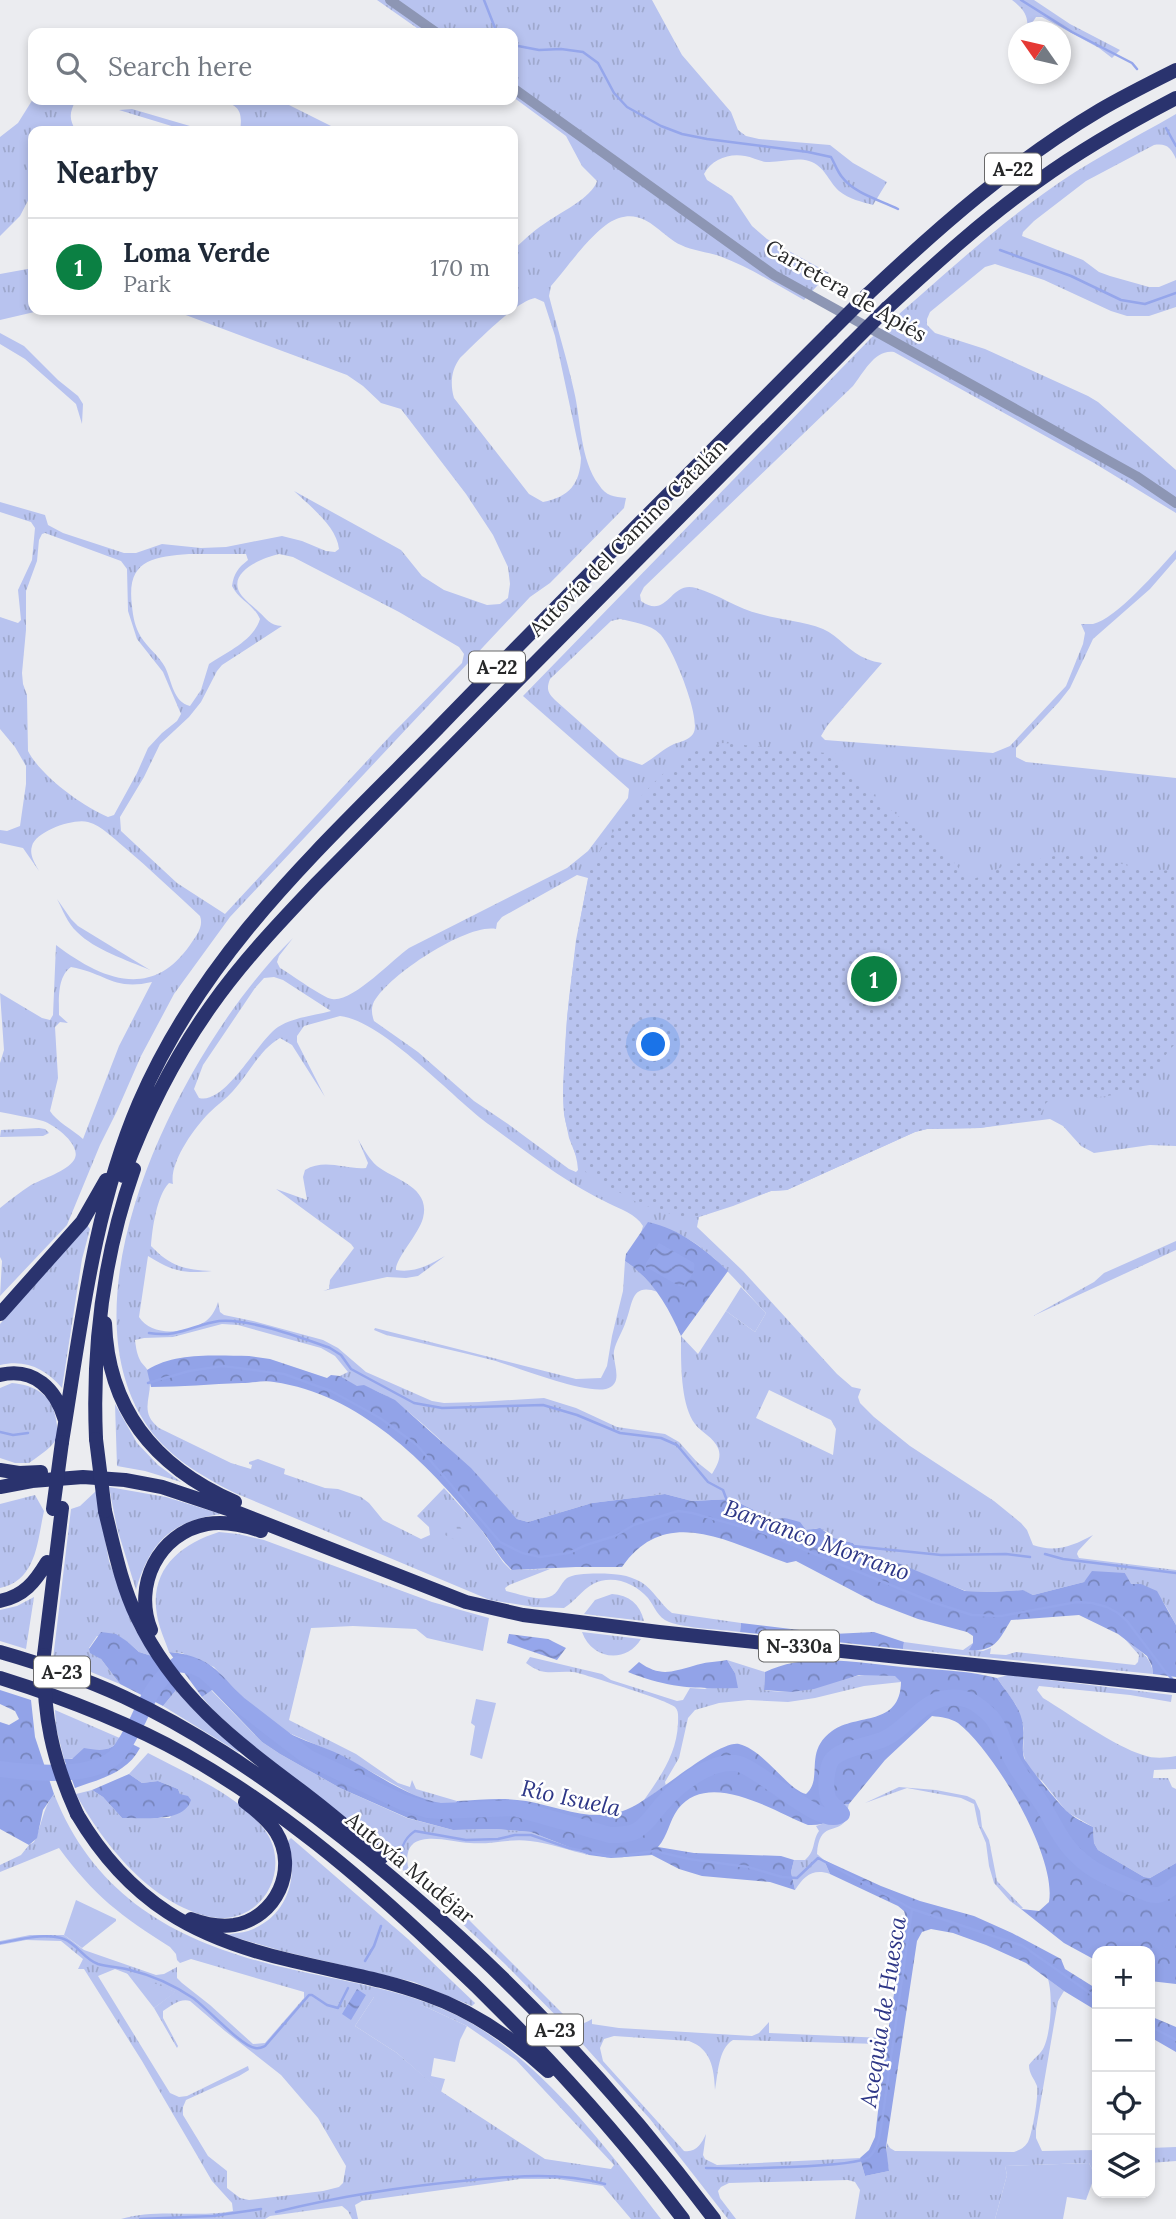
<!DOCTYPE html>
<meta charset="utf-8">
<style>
body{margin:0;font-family:Lora,serif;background:#f2f2f3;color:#1f2937}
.controls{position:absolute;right:21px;bottom:21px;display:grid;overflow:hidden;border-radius:14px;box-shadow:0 4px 10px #0003}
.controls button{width:63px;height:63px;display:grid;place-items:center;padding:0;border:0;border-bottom:2px solid #e0e1e3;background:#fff;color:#1f2937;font:35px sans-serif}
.compass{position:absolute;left:1008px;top:21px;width:63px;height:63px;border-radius:50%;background:#fff;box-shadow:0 4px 10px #0003;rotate:304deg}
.you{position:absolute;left:654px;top:1045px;width:24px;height:24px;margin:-18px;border:5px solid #fff;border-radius:50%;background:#1a73e8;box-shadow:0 0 0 10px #1a73e833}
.badge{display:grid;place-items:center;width:46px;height:46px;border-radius:50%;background:#0b8043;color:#fff;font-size:23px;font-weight:700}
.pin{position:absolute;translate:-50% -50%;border:4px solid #fff;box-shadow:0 2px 7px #0006}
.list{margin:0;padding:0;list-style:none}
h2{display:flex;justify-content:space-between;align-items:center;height:91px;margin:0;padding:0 28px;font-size:30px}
h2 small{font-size:23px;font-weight:400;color:#747a83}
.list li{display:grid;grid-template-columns:46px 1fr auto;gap:21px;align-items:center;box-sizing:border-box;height:98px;padding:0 28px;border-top:2px solid #e0e1e3}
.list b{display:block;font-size:26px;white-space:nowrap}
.list p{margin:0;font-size:23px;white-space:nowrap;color:#747a83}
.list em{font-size:23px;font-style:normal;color:#747a83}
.icon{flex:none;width:38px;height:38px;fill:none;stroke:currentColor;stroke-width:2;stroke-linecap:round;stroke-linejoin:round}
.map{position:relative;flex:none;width:1176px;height:2219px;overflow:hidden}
.search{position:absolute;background:#fff;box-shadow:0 4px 10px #0003;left:28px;top:28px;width:490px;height:77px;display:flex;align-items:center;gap:18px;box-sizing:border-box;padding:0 24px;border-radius:14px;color:#747a83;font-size:26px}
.panel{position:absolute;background:#fff;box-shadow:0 4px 10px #0003;left:28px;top:126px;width:490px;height:189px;border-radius:14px}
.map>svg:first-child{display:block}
</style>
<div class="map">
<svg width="1176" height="2219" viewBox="0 0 1176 2219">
<defs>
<pattern id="grass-tufts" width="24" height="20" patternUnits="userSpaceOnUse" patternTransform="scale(1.75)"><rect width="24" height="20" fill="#b8c3ef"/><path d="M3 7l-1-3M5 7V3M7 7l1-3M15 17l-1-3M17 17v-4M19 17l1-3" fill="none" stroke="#9ea8cd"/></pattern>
<pattern id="forest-crowns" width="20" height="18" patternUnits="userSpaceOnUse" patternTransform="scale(1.75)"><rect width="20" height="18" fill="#92a3e8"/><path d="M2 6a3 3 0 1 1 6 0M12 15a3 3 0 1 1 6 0" fill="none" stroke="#7785bc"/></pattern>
<pattern id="wetland-marsh" width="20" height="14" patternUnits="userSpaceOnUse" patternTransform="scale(1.75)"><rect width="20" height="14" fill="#b8c3ef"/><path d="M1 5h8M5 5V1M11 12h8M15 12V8" fill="none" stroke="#9ea8cd"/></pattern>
<pattern id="park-dots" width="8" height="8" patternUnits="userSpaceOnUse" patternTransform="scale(1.75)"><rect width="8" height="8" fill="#b8c3ef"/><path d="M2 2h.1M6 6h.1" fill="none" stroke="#9ea8cd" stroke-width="1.8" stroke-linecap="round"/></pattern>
<pattern id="water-waves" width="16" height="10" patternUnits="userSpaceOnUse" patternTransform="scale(1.75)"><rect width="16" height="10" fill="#95a6eb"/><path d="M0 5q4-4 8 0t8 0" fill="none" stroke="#7a87be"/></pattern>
</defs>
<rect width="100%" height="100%" fill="#ebecf0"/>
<path fill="url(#grass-tufts)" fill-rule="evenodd" d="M377,0H652L682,55L731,112L738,130L746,136L759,139L830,145L853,163L887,182L873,205C862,202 849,199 839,191C828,181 825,166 809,161C795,157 780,163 766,162C759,161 752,157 745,156C729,153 712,159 704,174L707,180L732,196L752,226L767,239L829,273L804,300C777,285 751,268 722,257C709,252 693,251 681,245C660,235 646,209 619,218C596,225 568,267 551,286L549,296C557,327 567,359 574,391C581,420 580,460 599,485C606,496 614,497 626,498L624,508L550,583L530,597L230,917L174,994L141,1056L117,1111L100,1145L67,1225L0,1296L2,1261L0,1257V1208C10,1200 20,1192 31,1185C42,1179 67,1171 74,1160C83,1146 55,1125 43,1121C29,1117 14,1115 0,1112V1063L4,1050L0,993L42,1018L50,1020L53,1015L56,945C101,979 151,1001 190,945C196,936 204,927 200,916C175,893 150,869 124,847C113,838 102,826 88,822C74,818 36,831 32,846C29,855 35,863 39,871L23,848L0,843V830L7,831L20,826L26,784V766L15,747L0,729V617L18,623L21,620L18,590L32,560L35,528L31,522L0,512V502L45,515L48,525L63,533L124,553H136L162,544L201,548L226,547L282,536L302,541L326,551L335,552L339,549C337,527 310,506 294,491L401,550L422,576L444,590L487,605L500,604L508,598L510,584L508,567L493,535L466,494L401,409L381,403L363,386L347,375L183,314L166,310H513V250C523,241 533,231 544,224C559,213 592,198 597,181L582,166L566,136L513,97V33H424ZM535,298L544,302L555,336L581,458C580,484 569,497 543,502L529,494L454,398C450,384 451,370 460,358C476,343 516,301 535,298ZM45,533L121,561L127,569L128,611L137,639L163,672L181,714L177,721L162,733L148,748L137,773L114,815L108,817C82,806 41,776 28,751L27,695L23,684L22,673L26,630V591L37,561L39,540L42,534ZM189,554H246L248,560C238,568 234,573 232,586C239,600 254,605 260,619C253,641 228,651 209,664L201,690L190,706C173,702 172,681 165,667C159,656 148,648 141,637C135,627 133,617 132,606C126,560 152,557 189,554ZM279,554L293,557L399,612L459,647L464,654L462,663L391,735L225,914L177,883L121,831L120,817L144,777L160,744L189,717L201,702L217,671L222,665L282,626C269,625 267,619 259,612C254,607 247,602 242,596C224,573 262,558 279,554ZM71,967C106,973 113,991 152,982L119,1046L83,1139C73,1130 56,1121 50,1111L58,1078L55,1027L60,1022L68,1023L59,1015C59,999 57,977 71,967Z
M1012,0H1034L1070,24L1120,50L1112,58L1099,48L1042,17H1036L1027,31C1029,16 1024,9 1012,0Z
M33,99L76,100C69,113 69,119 76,131H33V191L20,216L0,236V137L18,123Z
M218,100H279L341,131H240C243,110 239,105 218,100Z
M132,109L207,131H188L119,110Z
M1176,114V159C1171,148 1167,143 1154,145L1086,181L1034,221L1023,232L1022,236L1083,260L1099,272L1110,276L1149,287H1159L1176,280V307L1149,316H1127L1111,311L1044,280L995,264L985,267L930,312L927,319V325L935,333L985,349L1088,396L1098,402L1176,470V513L1094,463L894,352C875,349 864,372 853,386L644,587L640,595L641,601C668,620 670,580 696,588C718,594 738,609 760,614C781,620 803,621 823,629C839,636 850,653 867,659C871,661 877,662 882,663L827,726L821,736L825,740L993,753L1010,746L1066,686L1083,644L1085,633L1081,624C1085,624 1089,624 1093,624C1116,619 1159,569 1176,550V559L1150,589L1093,639L1070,688L1059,702L1016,748V757L1026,762L1176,778V1146L1150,1145L1094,1153L1081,1146L1063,1126L1050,1119L980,1128L927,1129L915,1132L787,1190L771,1191L733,1206L699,1217L697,1227L743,1271L837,1374L852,1387L861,1389L858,1397L860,1403L874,1417L910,1446L994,1501L1021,1523L1027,1530L1033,1545C1055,1553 1073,1546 1093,1535L1078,1551L1077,1554L1079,1558L1176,1570V1625C1165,1604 1157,1584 1130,1584L1125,1573L1088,1578L1084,1582L1033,1595L1022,1590L992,1592L966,1591L888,1561L875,1562L865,1559L853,1543L834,1538L828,1532L817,1528L806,1531L785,1518L773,1519L731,1499L692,1501L665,1494L592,1503L528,1522L517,1519C491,1492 393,1380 357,1387L340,1376L348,1372L335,1356L321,1348L238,1325L222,1324L173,1337L144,1338L135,1340C136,1348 137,1355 141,1362C144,1366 146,1367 148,1371C156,1394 136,1410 159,1428L231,1463L251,1469L252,1465L249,1464V1462L258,1459L285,1469L284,1474L325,1488L338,1489L361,1497L369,1503L383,1520L421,1539L430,1535L429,1527L417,1516L444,1488L480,1528L503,1562L511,1570L550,1569L509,1585L505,1588L506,1591C519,1594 537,1601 549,1597C559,1594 560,1583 567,1578C575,1572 611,1573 621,1575C628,1576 635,1579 641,1582C654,1590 660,1604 672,1613L741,1623L740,1632C719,1629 688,1629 669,1622C657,1617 655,1607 648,1598C635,1583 612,1574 593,1584C582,1590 575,1601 564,1608L534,1607L490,1600L235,1493C201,1476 165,1455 144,1421C58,1285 192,1036 293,938L279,956L277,962L280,968C291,974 323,998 332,999C352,1003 392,960 409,948L567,868L588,851L628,798L629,789L523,696L871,338C928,290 982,238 1043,194C1085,163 1131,140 1176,114ZM620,619C633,622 650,624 660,634C672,646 703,721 693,734C689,740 680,742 674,744C663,749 653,759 642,765L619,757L555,700C548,693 546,689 550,679L611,621ZM577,875L588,878C577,935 568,991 565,1048C564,1070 562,1091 564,1113C566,1132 577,1150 578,1170L576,1172L569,1169L508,1124L474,1101L418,1052L374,1021C372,1015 371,1010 373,1004C385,977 467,923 496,929L497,923L502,917ZM274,977L283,980L331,1011C313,1016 294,1017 278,1027C257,1041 226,1105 199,1098L194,1089L203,1065L255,988L264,978ZM340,1016C384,1021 453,1099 491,1126C528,1153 566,1183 608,1203C620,1209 636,1214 643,1226L641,1233L648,1223C660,1227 674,1231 685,1237C718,1256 740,1286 766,1313L755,1332L726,1311L698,1354L681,1336C681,1360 680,1404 695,1424C701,1432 714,1438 718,1448C722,1457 717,1466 712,1474L697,1462L679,1442L665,1434L617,1427L576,1408L544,1398L479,1402L444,1403L432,1401L366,1372L338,1348L323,1340L253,1321L224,1315L220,1312L218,1302C216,1309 212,1316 206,1321C188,1333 152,1338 139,1317L148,1256C172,1271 183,1274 212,1271C185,1270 170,1266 151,1246C152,1229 157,1195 169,1183L173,1184C169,1163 194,1128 209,1113C217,1105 226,1099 233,1091C249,1074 259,1050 280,1038L292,1045L325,1097L297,1042V1036L304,1026ZM769,1390L831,1420L836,1429L833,1455L756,1418Z
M33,268V310H43L0,320V274Z
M0,333L24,346L58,380L78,396L83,404L82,424L76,404L25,359L0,344Z
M57,899L71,919L78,926L150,970C127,960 95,950 77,932C67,923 63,910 57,899Z
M39,1128L45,1129L49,1133L43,1136L0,1137L1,1130Z
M358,1139C363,1148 369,1159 377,1166C395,1180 431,1187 423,1218C419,1234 395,1259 396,1270C415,1273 429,1265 445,1256L418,1276L406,1278L387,1277L323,1291L329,1289L330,1280L354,1248L351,1244L276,1189L307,1200L303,1177L305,1170C325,1158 346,1170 366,1168L368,1163Z
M87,1225L90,1229L82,1259L62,1388C46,1369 26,1359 0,1365V1324Z
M1176,1241V1250L1033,1316L1094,1282L1104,1273Z
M625,1261L639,1271L658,1292C631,1282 633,1303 626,1321C623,1331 616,1341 614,1351C612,1363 625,1384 606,1389C583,1394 517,1367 492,1360C457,1351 421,1343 386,1335L374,1330L375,1328L576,1379L601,1378L607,1366L612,1336L623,1291Z
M12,1383C35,1385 52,1395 56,1419C57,1426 59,1435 55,1441C50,1449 37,1457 29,1463H15L0,1458V1388Z
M115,1404L137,1443L158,1465L181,1482L145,1471L117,1466Z
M109,1487L166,1497L221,1514C171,1521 150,1542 136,1590L117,1528Z
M96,1491L109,1561L135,1629L152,1656L139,1652L128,1642L97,1636L89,1648L101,1659L120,1684L91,1672L53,1659L71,1509L80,1506Z
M35,1495L44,1511C37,1542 37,1580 0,1588V1504Z
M219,1532L238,1534L264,1540L432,1602L489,1618L483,1651L427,1638L416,1629L353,1626L311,1628L289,1720L356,1754L398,1783L410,1787L412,1780L416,1789L457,1801L454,1805L425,1801L342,1756L282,1730L258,1715L214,1667L182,1653L169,1652C165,1640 159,1628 157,1615C149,1570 180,1544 219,1532Z
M612,1594C629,1595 640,1604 644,1621L584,1614L595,1600Z
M34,1597L26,1649L0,1641V1610L17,1606Z
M582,1632L641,1639C626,1664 592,1660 582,1632Z
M1124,1638C1137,1649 1152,1656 1153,1674L903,1649L904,1642L963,1650L973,1643L970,1649L983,1651L991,1648L990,1654L1006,1655L1016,1652L1135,1665L1138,1662L1139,1655Z
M530,1657L602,1674L611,1680L677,1701L683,1700L690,1688L705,1689L735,1673L727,1660L765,1672L764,1690C802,1696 822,1683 857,1676C869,1674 883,1675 896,1676L901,1682L864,1686L815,1698L788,1702L748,1700L719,1703L695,1710L688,1718L679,1758L665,1782L666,1786L644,1800C661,1776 677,1753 678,1723C678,1717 679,1711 675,1707C667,1700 592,1677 578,1673C566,1670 551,1674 540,1671C535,1669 530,1666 526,1663Z
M1008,1675L1172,1695L1171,1702L1130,1695L1039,1686L1037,1690L1043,1698C1071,1715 1114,1746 1143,1755C1154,1759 1165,1758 1176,1756V1769L1154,1770L1153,1778H1168L1172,1787L1176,1789V1863L1150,1878L1144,1877L1098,1850L1094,1843L1093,1827L1067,1812L1042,1781L1027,1767L1023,1752L1024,1729L1016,1705L997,1678Z
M177,1689L191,1707L240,1751L238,1752L163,1706Z
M211,1690L262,1742L280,1754L340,1788L407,1818L453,1830L496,1829L531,1832L589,1855C570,1851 550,1843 530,1841C510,1838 490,1845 470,1843C448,1842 401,1825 408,1867L469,1920L570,2021C579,2026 584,2024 592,2019V2024L619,2028L752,2036L759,2033L769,2022V2033L884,2038L888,2035L885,2051L879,2044L733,2040C718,2049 718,2074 715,2090C714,2068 711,2049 689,2041L614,2036L604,2039L600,2048L603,2061L684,2151C696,2153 702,2143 706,2134L703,2155L705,2159L717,2165L860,2158L865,2176L889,2171L886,2154L887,2143L890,2148L895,2151L1014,2152C1020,2150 1024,2148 1028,2142C1032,2135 1039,2095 1037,2086C1034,2078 1029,2074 1029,2065C1034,2058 1041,2054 1044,2047C1051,2031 1053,1996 1048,1979L1064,1991L1058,2001L1036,2129V2138L1042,2151L1097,2150V2174L1095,2175L1089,2163L1005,2166L1007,2175L995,2219H855L860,2190L855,2182L848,2180L729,2183L721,2187L718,2191L720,2198L736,2219H728L650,2119L571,2031L505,1964L455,1917L342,1815L273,1765L214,1711L202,1697Z
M55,1710L122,1739C108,1753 83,1759 64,1759L56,1727Z
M148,1753C187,1774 236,1793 264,1829C294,1869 261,1927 211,1917C152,1905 103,1844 76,1794L92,1790L103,1797L122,1818H170L180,1794L178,1789L158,1781L142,1783L129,1774Z
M899,1787L936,1790L967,1796L975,1800L980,1811L982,1827L989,1840L997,1881L1023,1908L1021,1909L1010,1901L994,1883L989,1866L986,1843L978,1824L974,1804L961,1798L907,1788L865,1803Z
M54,1794C98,1905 188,1947 299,1971C353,1983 407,1991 456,2015C537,2055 607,2148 661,2219H631L603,2186L557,2179H520L362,2201L355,2205L358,2219H352L348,2211L342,2206L270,2216L265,2219H121C157,2208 196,2218 233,2211L232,2203L212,2181L142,2061L84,1969H78L83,1959L61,1941L26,1940L0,1945V1941L30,1935H64L84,1950L156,1975L164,1974L177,1967V1978L182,1983L210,2005L253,2044L265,2043L304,1998V1992L191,1959L180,1963L177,1960L176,1954L170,1947C121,1916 94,1896 59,1848L0,1872V1865L21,1855L29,1845L34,1842C42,1826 42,1809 54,1794ZM115,1969L175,1992L154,2008L177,2048L178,2046L163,2018V2011C171,2006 180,1998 190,2001L225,2031L281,2075L318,2118L346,2166L343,2183L339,2187L323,2191L249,2200L240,2198L227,2188V2171L208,2156L183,2115V2107L186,2100L239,2076L249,2070L248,2066L187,2096L179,2097L170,2093L98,1976ZM374,1997L424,2006L467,2026L516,2060L614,2165L611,2169L545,2159L442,2092L397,2053L355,2026Z
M841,1804H849C847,1810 848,1817 845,1821C837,1834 819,1821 817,1854L824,1860L830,1874C813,1868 804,1876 795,1890L791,1872L794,1860H805C816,1851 812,1841 819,1831L816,1826C829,1822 836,1817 841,1804Z
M291,1838L408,1939L475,2003L472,2006L414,1982L282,1951L227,1935C234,1933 242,1933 248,1931C288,1917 299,1877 288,1841Z
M1176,2147V2161L1150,2163V2148Z"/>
<path fill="url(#forest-crowns)" d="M648,1222C680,1229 705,1249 728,1271L681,1336C668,1306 652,1279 625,1261L626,1254Z
M249,1356L270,1359L327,1378L331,1375L340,1376L357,1386L364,1385L395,1400L471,1468L517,1519L528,1522L592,1503L665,1494L692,1501L731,1499L773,1519L785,1518L800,1522L806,1530L820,1528L834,1538L853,1543L866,1559L875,1562L898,1563L965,1591L992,1592L1023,1590L1033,1595L1084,1582L1092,1571L1125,1573L1131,1584H1141L1157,1591L1176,1625V1677L1153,1674L1152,1666L1147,1656L1118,1634L1079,1615L1011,1620C999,1640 995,1652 969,1650L973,1643V1636L967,1632L918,1619L876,1603L796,1561L787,1563C730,1543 666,1503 622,1567H576L512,1570C498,1557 491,1541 479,1527C428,1463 359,1394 274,1382C264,1380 252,1383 242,1383C211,1384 181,1387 151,1387L147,1370C176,1352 216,1356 249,1356Z
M741,1623L833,1634L874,1632L904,1642L903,1649L740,1632Z
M101,1632L116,1634L128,1642L139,1652L152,1656L177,1689L163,1706L120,1684L101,1659L90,1653L89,1649Z
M169,1652C226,1656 229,1696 270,1723C292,1738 319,1744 343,1756C380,1775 412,1802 454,1805L457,1801C480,1800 503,1797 526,1801C560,1807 596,1825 630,1808C655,1797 718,1740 739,1744C764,1750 788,1790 806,1794C824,1778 803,1752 832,1731C857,1713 900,1727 901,1682L895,1676L859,1675L814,1689L791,1692L764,1690L765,1672C810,1650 867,1665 915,1668C942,1670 970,1671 997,1678C1007,1693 1021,1707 1023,1726C1025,1736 1021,1747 1024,1758C1026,1764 1063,1809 1069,1813C1076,1819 1085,1823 1093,1827L1094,1843L1098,1850L1144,1877L1150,1878L1176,1863V1984L1150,1981V1951H1097V1961L1064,1943L1021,1909L1039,1911L1049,1902C1057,1856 994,1751 958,1723C950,1718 941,1717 932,1716L885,1760L849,1804H841C835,1820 825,1826 808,1825C773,1811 709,1769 678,1809C669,1821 668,1836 658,1847L694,1853L781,1856L794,1860L791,1872L795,1890L770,1882L702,1876L679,1869L652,1855L611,1858L589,1855L531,1832L496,1829L453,1830L408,1818L340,1788L280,1754L262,1742L212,1690L202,1697Z
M727,1660L735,1673L738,1688C695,1689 668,1688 628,1672L639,1662C660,1677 671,1672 693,1666C704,1662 716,1662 727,1660Z
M0,1690L31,1700L35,1737L54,1794L43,1810L37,1838L29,1845L0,1829V1722L9,1725L19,1719L15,1711L0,1704Z
M122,1739L140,1748C127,1773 100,1779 75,1788L64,1759H72L84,1748C101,1751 109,1752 122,1739Z
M129,1774L142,1783L158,1781L178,1789L180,1794L188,1796L191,1800C184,1824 142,1817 122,1818L103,1797L92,1790Z
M824,1860L881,1886L920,1901L974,1916L1012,1933L1061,1959L1065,1969L1097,1989V2011L1064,1991L1026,1963L986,1945L953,1933L931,1929L922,1932L917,1941L886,2147L889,2171L865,2176L860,2158L869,2150L875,2137L885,2051L906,1918L904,1911L898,1906L830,1874Z
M1150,2016L1176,2027V2052L1150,2037Z"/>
<path fill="url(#wetland-marsh)" d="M451,1517L454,1518L465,1534L459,1540H455L437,1531L441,1522Z"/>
<path fill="url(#park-dots)" d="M723,743L836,754L873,795L898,816L928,836L948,855L969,881L1002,867L1073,852L1100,857L1138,869L1150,871L1176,870V1044C1163,1052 1162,1069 1151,1079C1127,1100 1081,1098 1051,1099L1046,1103L1039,1118L980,1128L927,1129L915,1132L787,1190L771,1191L689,1220L638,1203L587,1174L578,1161L569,1138L564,1114L563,1091L567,1018L576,940L590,870C597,853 608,839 619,824C645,790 678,749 723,743Z"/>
<path fill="#b8c3ef" d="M741,1287L766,1313L755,1332L726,1311Z
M476,1699L496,1703L482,1759L470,1755L475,1726L471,1723Z
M76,1900L116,1919V1921L82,1948L64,1935Z
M126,1972L176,1992L154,2008Z
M374,1990L424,2006L467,2026L460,2040L455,2062L434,2058L431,2076L445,2079L441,2092L397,2053L355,2026L374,1997Z
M1089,2163L1095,2175L1086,2200L1067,2197L1063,2219H995L1007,2175L1005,2166Z
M951,2172H999L998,2195H951Z"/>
<path fill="url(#water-waves)" d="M659,1243L694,1263C696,1272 688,1282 681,1287L646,1267V1263Z
M509,1634L548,1639L566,1648L557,1660L507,1643Z
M357,1989L366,1995L351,2020L342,2014Z"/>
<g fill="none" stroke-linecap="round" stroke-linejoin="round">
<path stroke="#95a6eb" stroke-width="2.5" d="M484,0L497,33
M1021,0L1072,32L1132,63L1137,69
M513,45L539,50L561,49L583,52L598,63L614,93L627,107L661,126L682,134L707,139L808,152L831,157C835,164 837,171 842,177C855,194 880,200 898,209
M1166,128L1176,146
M1000,250L1071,276L1121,300L1145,304L1176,293
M149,1333C178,1338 193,1325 219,1321C248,1318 302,1338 330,1348L341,1355L351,1369L362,1375L414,1403L442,1408L543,1405L577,1415L620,1433L661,1438L677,1445L708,1482L723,1490L729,1506L811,1536L853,1546L941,1555L1006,1554L1030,1557
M148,1383L189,1371L223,1366L284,1374L331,1391L380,1418L417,1445L500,1542L522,1553L540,1557L569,1553L586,1545L615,1536L634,1525L646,1521L678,1511L692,1513L764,1533L932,1602L972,1615L1001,1616L1077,1602L1092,1603L1107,1607L1118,1613L1127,1621L1164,1670L1174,1681
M0,1432L13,1435L28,1433
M1045,1554L1063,1559L1176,1573
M402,1866C399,1852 403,1839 415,1831L466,1840L498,1839L515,1835H531L569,1848L607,1856H622L654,1851L689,1859L748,1867L782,1877L797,1878L818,1858L912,1909
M0,1943C19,1940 45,1932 64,1939C77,1944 84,1959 98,1964C108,1967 120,1967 130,1970C151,1975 175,1986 193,1998C207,2008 241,2046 255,2048C260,2049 261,2048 265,2046L309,1995H312L327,2005L338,2008L348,1988
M365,1961L374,1946L381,1926
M1150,2026L1176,2040
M706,2168C729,2169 855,2168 869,2157C879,2148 880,2133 882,2121L912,1909L1023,1946L1097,1998
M276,2212C340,2196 406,2186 472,2180C516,2176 561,2172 605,2184
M140,2219L213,2216L261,2209"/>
<path stroke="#95a6eb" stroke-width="16" d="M0,1769C31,1773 90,1779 115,1757C125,1747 131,1732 138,1720C149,1696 156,1680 178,1664L193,1666L204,1671L239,1704L309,1758L402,1802L428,1810L441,1811L514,1808L610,1835C619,1835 628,1835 636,1831C648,1824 653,1814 662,1804C678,1785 709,1761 735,1763C758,1765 822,1832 842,1814C838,1808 831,1804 828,1798C825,1788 826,1770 831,1761C839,1748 871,1745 884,1739C906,1729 918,1706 941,1699C952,1696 966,1697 976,1704C1001,1721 998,1731 1010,1756C1018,1774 1032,1788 1042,1804C1053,1822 1062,1843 1078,1857C1093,1872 1114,1880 1133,1888C1154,1896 1158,1900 1176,1884"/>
<path stroke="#8d96b4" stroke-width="10" d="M390,0L437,33
M513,88L774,275L1136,476L1176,503"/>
<path stroke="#2a336e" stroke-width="14" d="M868,294C940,226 1014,161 1100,110C1124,96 1150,83 1176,70
M887,308C935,264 984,219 1038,181C1082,149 1128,123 1176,98
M123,1176C145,1116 174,1058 211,1006C242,962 279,923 316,884L850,345
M0,1314L82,1222L106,1180
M105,1323C108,1411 157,1468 235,1502
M0,1375C34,1367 56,1389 65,1420
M96,1439C92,1346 103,1257 134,1169
M62,1442C81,1327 93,1211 139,1103C206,948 323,846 438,728C567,595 699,463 831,331
M0,1470L19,1473L41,1472
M0,1487L32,1481L83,1477L125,1480L162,1487L231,1510L466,1602L523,1615L659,1632L1176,1686
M105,1511C114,1547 121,1584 137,1617C175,1698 239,1744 308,1796C333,1815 357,1836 382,1857
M0,1601C24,1596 35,1582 47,1562
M151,1630C133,1586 158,1533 207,1524C226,1521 243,1525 261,1531
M0,1652C42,1664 85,1679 124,1697C193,1729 256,1772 317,1818C468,1932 600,2068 714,2219
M44,1655L62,1508
M0,1678C64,1698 127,1722 186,1755C278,1807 360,1876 437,1949C526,2032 609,2121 683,2219
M77,1814C129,1902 195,1939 293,1961C338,1972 384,1979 427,1995C473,2011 512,2038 548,2071
M191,1919C205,1924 220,1927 234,1925C276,1918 299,1869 276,1832C268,1820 257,1811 245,1802"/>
<path stroke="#2a336e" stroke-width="14" d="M831,331L868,294
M850,345L887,308
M96,1439L105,1511
M53,1509L62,1442
M44,1655C43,1715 52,1759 77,1814"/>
</g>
<g text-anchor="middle" stroke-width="5" stroke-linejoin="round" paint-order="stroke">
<g fill="#fff" stroke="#686869" stroke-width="2">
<rect x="985" y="153.5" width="56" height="31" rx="5"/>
<rect x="469" y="651.5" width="56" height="31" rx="5"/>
<rect x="759" y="1630.5" width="80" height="31" rx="5"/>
<rect x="34" y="1656.5" width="56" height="31" rx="5"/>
<rect x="527" y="2014.5" width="56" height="31" rx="5"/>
</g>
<g font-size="19" font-weight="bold" fill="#272829">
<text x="1013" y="176">A-22</text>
<text x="497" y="674">A-22</text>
<text x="799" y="1653">N-330a</text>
<text x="62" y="1679">A-23</text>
<text x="555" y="2037">A-23</text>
</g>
<g font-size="21" fill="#272829" stroke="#fff">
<text transform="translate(846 291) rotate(30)" y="7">Carretera de Apiés</text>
<text transform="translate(628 538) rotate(-45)" y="7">Autovía del Camino Catalán</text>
<text transform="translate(410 1868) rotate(40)" y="7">Autovía Mudéjar</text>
</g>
<g font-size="23" font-style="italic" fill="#2e3787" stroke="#fff">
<text transform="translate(817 1540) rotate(20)" y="8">Barranco Morrano</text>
<text transform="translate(571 1798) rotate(12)" y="8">Río Isuela</text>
<text transform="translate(883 2012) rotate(-81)" y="8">Acequia de Huesca</text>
</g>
</g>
</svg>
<div class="controls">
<button>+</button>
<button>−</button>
<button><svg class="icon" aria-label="locate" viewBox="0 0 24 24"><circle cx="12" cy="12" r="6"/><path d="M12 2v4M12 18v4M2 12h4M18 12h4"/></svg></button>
<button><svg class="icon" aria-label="layers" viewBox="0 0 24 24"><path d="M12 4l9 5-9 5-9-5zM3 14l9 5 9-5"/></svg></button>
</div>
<svg class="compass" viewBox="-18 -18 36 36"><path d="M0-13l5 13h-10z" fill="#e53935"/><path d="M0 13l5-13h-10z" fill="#747a83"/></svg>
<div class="you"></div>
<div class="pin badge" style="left:874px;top:979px">1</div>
<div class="search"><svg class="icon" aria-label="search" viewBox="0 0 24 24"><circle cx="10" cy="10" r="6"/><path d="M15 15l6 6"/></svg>Search here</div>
<section class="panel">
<h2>Nearby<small></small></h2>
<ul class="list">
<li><span class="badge">1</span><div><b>Loma Verde</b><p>Park</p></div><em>170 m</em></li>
</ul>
</section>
</div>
